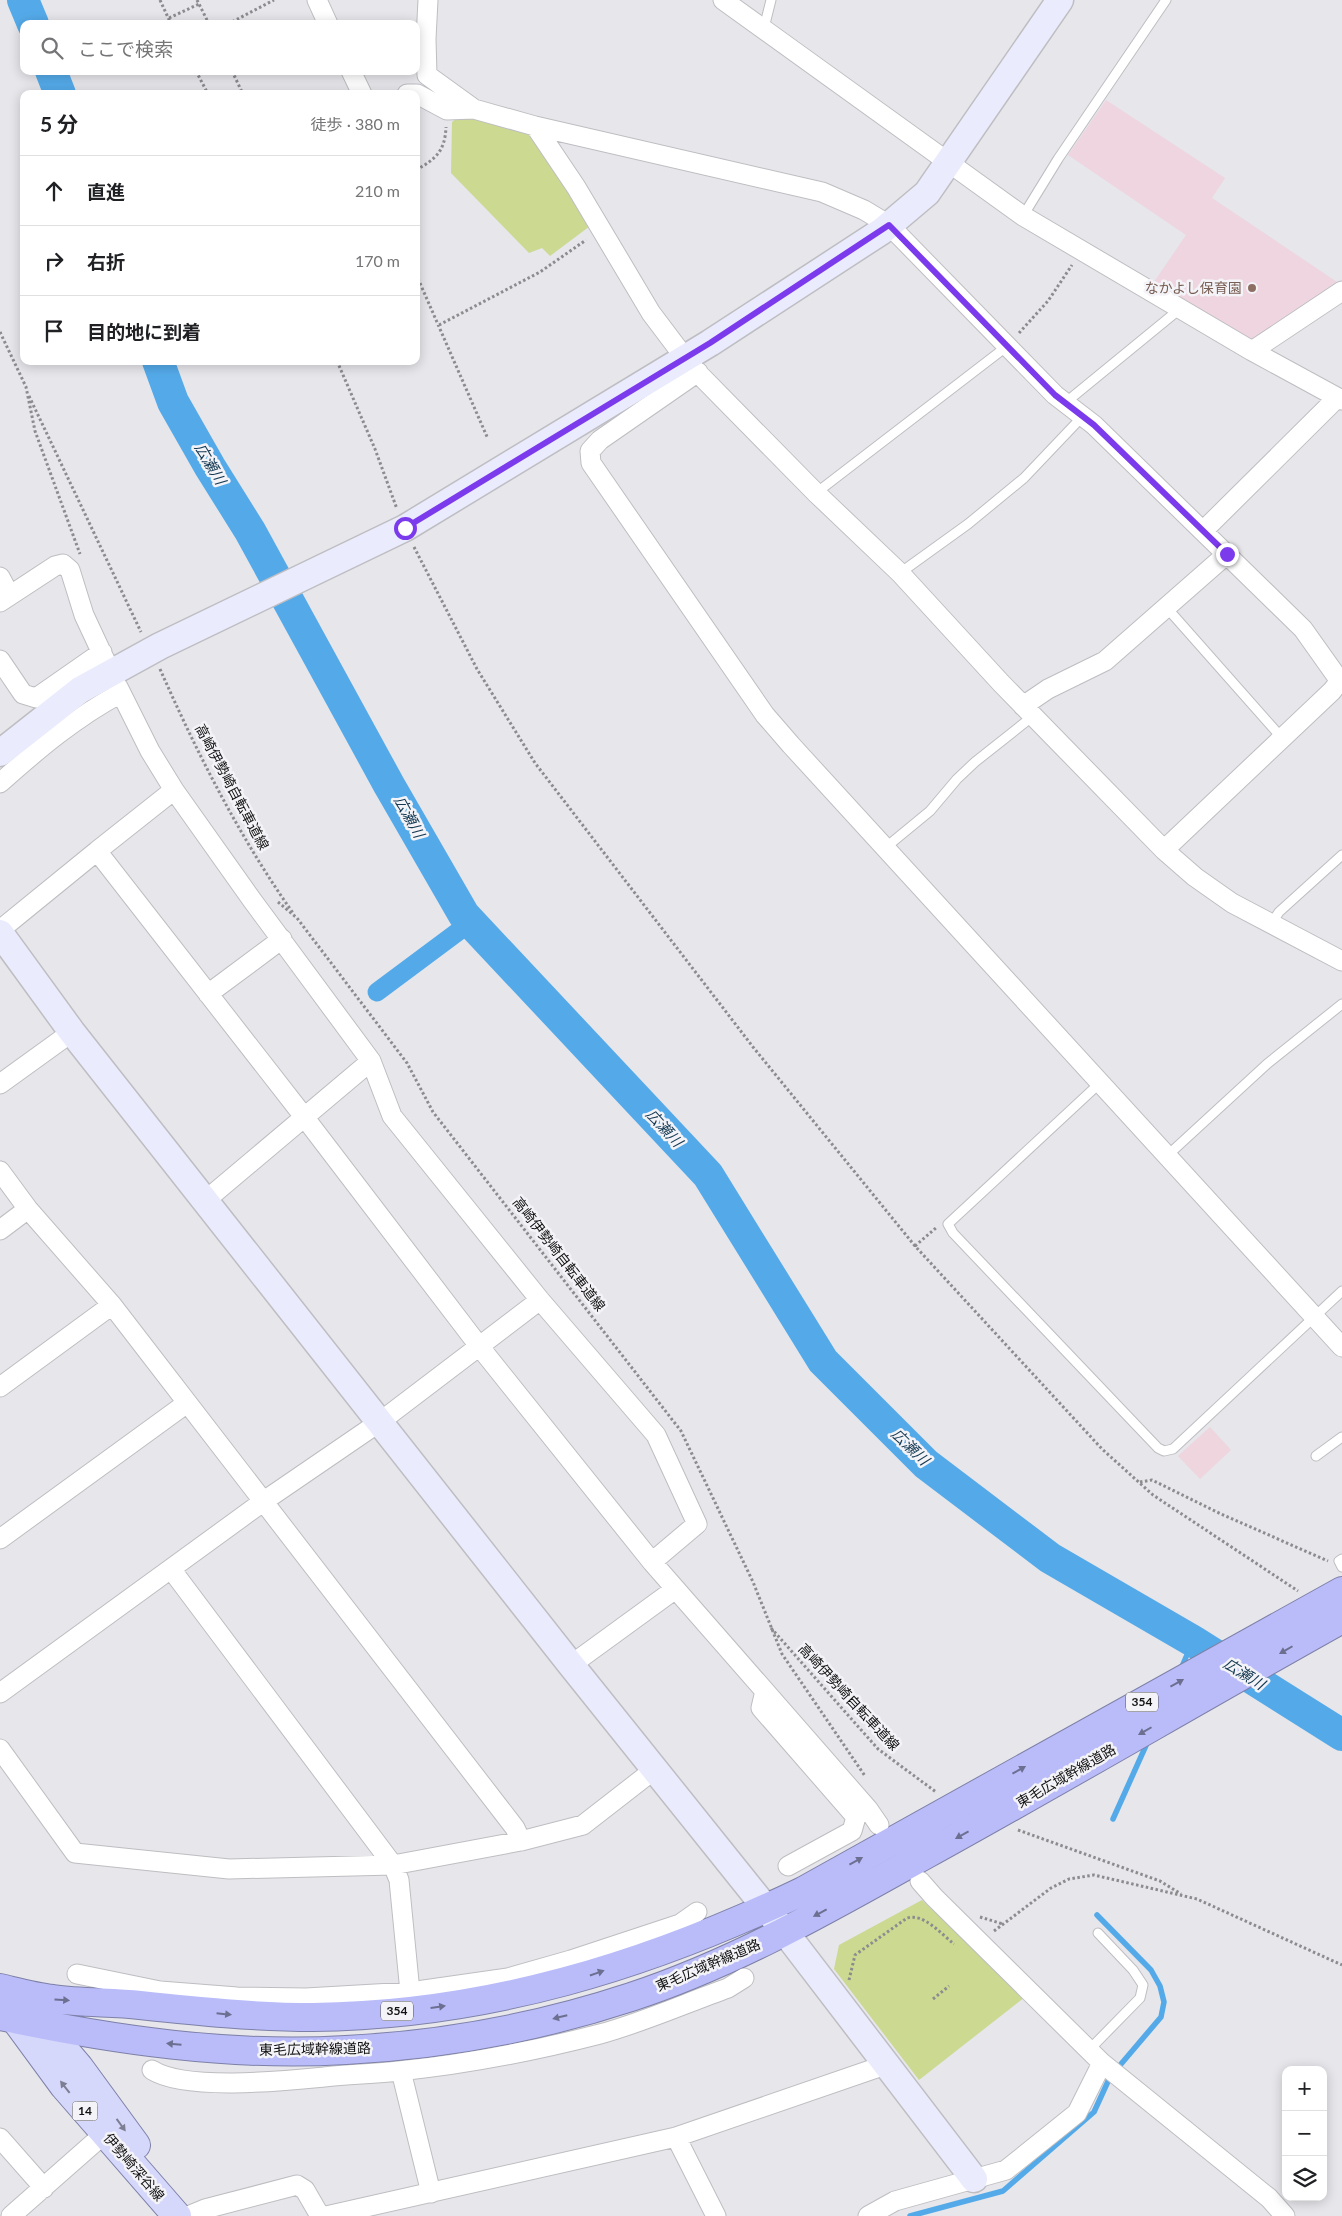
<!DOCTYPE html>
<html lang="ja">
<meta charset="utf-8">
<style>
body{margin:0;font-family:Lato,"Noto Sans JP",sans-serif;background:#f6f6f6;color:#202124}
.controls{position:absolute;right:15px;bottom:15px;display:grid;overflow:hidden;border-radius:10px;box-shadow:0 2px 12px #0003}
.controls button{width:45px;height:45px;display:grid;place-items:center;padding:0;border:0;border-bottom:1px solid #e0e0e0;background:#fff;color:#202124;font:25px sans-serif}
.stop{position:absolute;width:15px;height:15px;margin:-11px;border:4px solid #7c3aed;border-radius:50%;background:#fff}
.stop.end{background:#7c3aed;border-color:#fff;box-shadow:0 1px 5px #0008}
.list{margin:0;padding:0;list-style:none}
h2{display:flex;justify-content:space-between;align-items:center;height:65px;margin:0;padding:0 20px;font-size:21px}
h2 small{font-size:16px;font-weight:400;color:#757577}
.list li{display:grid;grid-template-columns:32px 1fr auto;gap:15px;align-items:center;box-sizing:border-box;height:70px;padding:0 20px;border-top:1px solid #e0e0e0}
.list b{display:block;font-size:19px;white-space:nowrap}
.list em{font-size:16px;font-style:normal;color:#757577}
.icon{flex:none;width:28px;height:28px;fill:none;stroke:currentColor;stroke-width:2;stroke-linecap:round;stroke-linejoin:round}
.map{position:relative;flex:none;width:1342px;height:2216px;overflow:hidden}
.search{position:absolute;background:#fff;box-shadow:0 2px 12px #0003;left:20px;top:20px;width:400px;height:55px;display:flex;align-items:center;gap:12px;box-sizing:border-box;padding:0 18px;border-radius:10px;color:#757577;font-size:19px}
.panel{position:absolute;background:#fff;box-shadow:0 2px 12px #0003;left:20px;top:90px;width:400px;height:275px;border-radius:10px}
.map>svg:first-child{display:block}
</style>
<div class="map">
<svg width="1342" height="2216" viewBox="0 0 1342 2216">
<rect width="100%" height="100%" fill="#e6e6eb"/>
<path fill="#efd5de" d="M1210,1427L1231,1450L1200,1479L1178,1456Z"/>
<path fill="#eed5df" d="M1106,100L1225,178L1212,198L1340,284L1253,341L1246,340L1154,282L1186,235L1068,155Z"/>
<path fill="#cbd991" d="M460,116L521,130L530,136L590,226L550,256L542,248L529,253L451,173L452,122Z
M922,1900L1025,1997L919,2080L834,1969L839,1945Z"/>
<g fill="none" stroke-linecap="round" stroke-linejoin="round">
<path stroke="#54aae9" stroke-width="5.5" d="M1180,1671L1193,1641
M1113,1819L1148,1741
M910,2216L1003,2191L1094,2112L1110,2077L1161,2017L1164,2002L1160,1986L1151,1970L1097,1915"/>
<path stroke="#54aae9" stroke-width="19" d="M377,992L471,922"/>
<path stroke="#54aae9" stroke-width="32" d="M23,0L33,24
M51,71L60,94
M158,361L173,402L210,467L250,531L389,785L464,915L708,1175L823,1361L926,1464L1050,1558L1193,1641L1342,1735"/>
<defs>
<path id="lane" d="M764,28L771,0
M1023,216L1058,159L1166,0
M1065,403L1181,308
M816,493L1006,347
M900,573L968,524L1024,478L1082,417
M1167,608L1282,738
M885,848L930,811L957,779L975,762L1033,716
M1271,924L1279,912L1342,855
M1101,1082L948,1224L953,1233L1158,1448L1164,1451L1173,1449L1342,1291
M1168,1155L1267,1064L1342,1004
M1316,1456L1342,1437
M1342,1559L1339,1561L1342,1567
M1089,2050L1140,1998L1143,1985L1133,1970L1098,1933"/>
<path id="street" d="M317,0L328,24
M428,0L426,39L427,75L474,109
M723,0L1023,216L1252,351L1342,400
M351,71L362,94
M407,94H417L447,110L474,109L535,126L822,192L864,210L889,225L1055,395L1094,425L1303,629L1342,684
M535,126L576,187L651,313L691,366L816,493L900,573L1001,683L1164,850L1195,877L1232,903L1342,961
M1252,351L1342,291
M698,372L600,440L590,451L591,463L765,715L791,745L1342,1347
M1203,531L1337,398
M0,577L9,594
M0,602L55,566L63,564L70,570L84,615L105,660
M0,660L23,694L36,698L102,652
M118,687L150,751L174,790L252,900L371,1061L392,1116L540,1300L656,1435L697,1524L652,1562
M1023,706L1048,689L1105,661L1227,554
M0,783C38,749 76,717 121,693
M1164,850L1332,691L1342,678
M97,851L174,790
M0,930L97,851L305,1118L479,1346L652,1562L868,1809L879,1825
M208,994L282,939
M0,1084L72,1032
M0,1171L28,1209L112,1305L515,1828L521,1841
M206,1200L371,1061
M0,1230L28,1209
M0,1387L112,1305
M0,1539L187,1403
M171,1569L393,1865L399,1880L410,1992
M571,1665L674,1590
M765,1691L761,1708L856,1817L852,1831L788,1866
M0,1693L264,1501L381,1421L540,1300
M0,1749L75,1853L229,1869L393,1865L521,1841L583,1825L655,1769
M920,1881L934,1897L1102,2063L1269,2198L1285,2216
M77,1974L160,1991L237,1997L306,1998L410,1992L508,1978L571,1960L680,1924L697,1912
M152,2070C185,2091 283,2081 324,2077C349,2074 374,2074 399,2071C467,2064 534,2051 600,2034C644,2022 686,2003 728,1988L744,1978
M401,2071L431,2193
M676,2137L716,2216
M0,2138L44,2188
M11,2216L104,2134
M188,2216L205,2209L297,2185L305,2190L320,2216
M326,2216L676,2137L888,2064
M868,2216L895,2201L1006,2170L1077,2113L1102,2063"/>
<path id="secondary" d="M0,753L80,690L160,646L405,528L710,343L882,231L927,193L1060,0
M0,933L72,1032L571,1665L785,1932L974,2179"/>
<path id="primary" d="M6,2007L64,2086L177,2216
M33,2013L79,2067L136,2145"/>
<path id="highway" d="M0,1988C17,1992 35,1997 53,1999C81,2003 111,2002 140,2005C197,2011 255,2017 313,2017C487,2015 647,1966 803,1891L1342,1591
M0,2016C113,2040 230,2057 346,2050C442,2045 540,2027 631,1997C735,1963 830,1908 925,1855C1065,1778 1202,1697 1342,1619"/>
</defs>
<use href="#lane" stroke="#bebec2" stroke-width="11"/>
<use href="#street" stroke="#bebec2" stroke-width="21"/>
<use href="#secondary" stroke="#bebec2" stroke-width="29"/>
<use href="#primary" stroke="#7e80a8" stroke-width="30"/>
<use href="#highway" stroke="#7e80a8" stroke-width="30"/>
<path stroke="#8c8c8f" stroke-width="3" stroke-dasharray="2.5 2.5" stroke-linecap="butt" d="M160,0L171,24
M197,0L209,24
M169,18L199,4
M228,24L274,0
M196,71L208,94
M232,71L243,94
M416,170C436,159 445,151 446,127
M416,274L488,439
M439,325L540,272L586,240
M0,332L26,387L35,431L80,554
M1019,333L1048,301L1072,265
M337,361L375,449L397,509
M29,396L141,632
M414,547L477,669L535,763L753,1047L915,1246L1102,1449L1153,1495L1298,1591
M160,669C197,753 240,838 293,913
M278,902L297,918L407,1063L433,1112L681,1431L753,1582L782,1654L865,1776
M915,1246L937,1227
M1140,1482L1152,1480L1221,1514L1328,1561
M771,1628L878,1749L936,1792
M1018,1830L1160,1881L1181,1894
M980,1917L1003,1924
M994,1931L1051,1888L1069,1879L1094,1875L1197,1899L1342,1965
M849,1980L855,1955L907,1918C924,1913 941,1934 954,1944
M933,1999L949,1986"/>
<use href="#lane" stroke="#fff" stroke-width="9"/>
<use href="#street" stroke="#fff" stroke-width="19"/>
<use href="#secondary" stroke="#eaebfd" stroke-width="26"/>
<use href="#primary" stroke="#d5d7fb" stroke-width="28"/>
<use href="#highway" stroke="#b9bcf9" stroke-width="28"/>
</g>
<defs><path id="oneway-solid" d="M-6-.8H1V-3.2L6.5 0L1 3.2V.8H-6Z" transform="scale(1.25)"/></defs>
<g fill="#6d6f91">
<use href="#oneway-solid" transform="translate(1286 1650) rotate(150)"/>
<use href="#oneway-solid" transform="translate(1177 1683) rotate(-29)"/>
<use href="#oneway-solid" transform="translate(1145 1731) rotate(150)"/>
<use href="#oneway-solid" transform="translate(1019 1770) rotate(-29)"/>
<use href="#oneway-solid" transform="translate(962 1835) rotate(151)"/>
<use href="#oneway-solid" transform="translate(856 1861) rotate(-29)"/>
<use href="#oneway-solid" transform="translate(820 1913) rotate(152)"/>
<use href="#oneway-solid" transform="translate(597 1973) rotate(-19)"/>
<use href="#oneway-solid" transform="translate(62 2000) rotate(4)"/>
<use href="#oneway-solid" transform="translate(438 2007) rotate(-8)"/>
<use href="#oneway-solid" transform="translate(224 2014) rotate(6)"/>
<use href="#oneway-solid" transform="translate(560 2017) rotate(166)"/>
<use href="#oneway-solid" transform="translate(174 2044) rotate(-175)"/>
</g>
<g fill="#7d7e92">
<use href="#oneway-solid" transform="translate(65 2087) rotate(-128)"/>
<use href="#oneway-solid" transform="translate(121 2125) rotate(54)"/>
</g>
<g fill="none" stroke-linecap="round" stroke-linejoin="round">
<path stroke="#7c3aed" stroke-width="6" d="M405,528L710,343L889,225L1055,395L1094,425L1227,554"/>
</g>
<circle fill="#8d6e63" stroke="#f4f4f8" stroke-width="2" cx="1252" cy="288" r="5"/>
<g text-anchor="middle" stroke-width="5" stroke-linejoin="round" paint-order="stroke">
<g fill="#f4f4f8" stroke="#555557" stroke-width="1">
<rect x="1126" y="1692.5" width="32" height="19" rx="4"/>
<rect x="381" y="2001.5" width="32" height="19" rx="4"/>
<rect x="72.5" y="2101.5" width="25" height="19" rx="4"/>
</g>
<g font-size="12" font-weight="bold" fill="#111112">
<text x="1142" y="1706">354</text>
<text x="397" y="2015">354</text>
<text x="85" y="2115">14</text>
</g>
<g font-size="14" fill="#785e54" stroke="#f4f4f8" text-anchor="end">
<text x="1242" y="293">なかよし保育園</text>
</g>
<g font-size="14" fill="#111112" stroke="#f4f4f8">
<text transform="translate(232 787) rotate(62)" y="5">高崎伊勢崎自転車道線</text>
<text transform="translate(559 1254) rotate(52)" y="5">高崎伊勢崎自転車道線</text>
<text transform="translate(849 1697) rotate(47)" y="5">高崎伊勢崎自転車道線</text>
<text transform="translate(1066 1776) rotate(-30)" y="5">東毛広域幹線道路</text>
<text transform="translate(708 1965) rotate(-23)" y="5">東毛広域幹線道路</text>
<text transform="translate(315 2049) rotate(-1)" y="5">東毛広域幹線道路</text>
<text transform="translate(134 2167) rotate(49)" y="5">伊勢崎深谷線</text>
</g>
<g font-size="15" font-style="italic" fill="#143952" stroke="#f4f4f8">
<text transform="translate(210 464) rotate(59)" y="5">広瀬川</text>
<text transform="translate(409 817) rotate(61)" y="5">広瀬川</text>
<text transform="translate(664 1128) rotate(47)" y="5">広瀬川</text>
<text transform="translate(910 1447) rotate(44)" y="5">広瀬川</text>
<text transform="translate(1244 1674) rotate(32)" y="5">広瀬川</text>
</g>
</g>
</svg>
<div class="controls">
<button>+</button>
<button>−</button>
<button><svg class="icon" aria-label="layers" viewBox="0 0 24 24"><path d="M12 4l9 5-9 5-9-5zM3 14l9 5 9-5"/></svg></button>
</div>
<div class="stop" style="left:405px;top:528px"></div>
<div class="stop end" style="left:1227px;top:554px"></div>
<div class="search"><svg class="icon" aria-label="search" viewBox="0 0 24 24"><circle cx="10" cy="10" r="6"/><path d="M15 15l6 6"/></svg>ここで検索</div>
<section class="panel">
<h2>5 分<small>徒歩 · 380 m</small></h2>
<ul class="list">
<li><svg class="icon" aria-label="ahead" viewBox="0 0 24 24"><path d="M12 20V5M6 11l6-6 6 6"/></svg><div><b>直進</b></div><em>210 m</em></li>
<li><svg class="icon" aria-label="right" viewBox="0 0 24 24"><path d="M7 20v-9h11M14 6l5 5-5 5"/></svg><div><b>右折</b></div><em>170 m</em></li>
<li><svg class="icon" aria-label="arrive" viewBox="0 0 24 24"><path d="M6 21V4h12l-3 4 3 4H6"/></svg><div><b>目的地に到着</b></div></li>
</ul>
</section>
</div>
